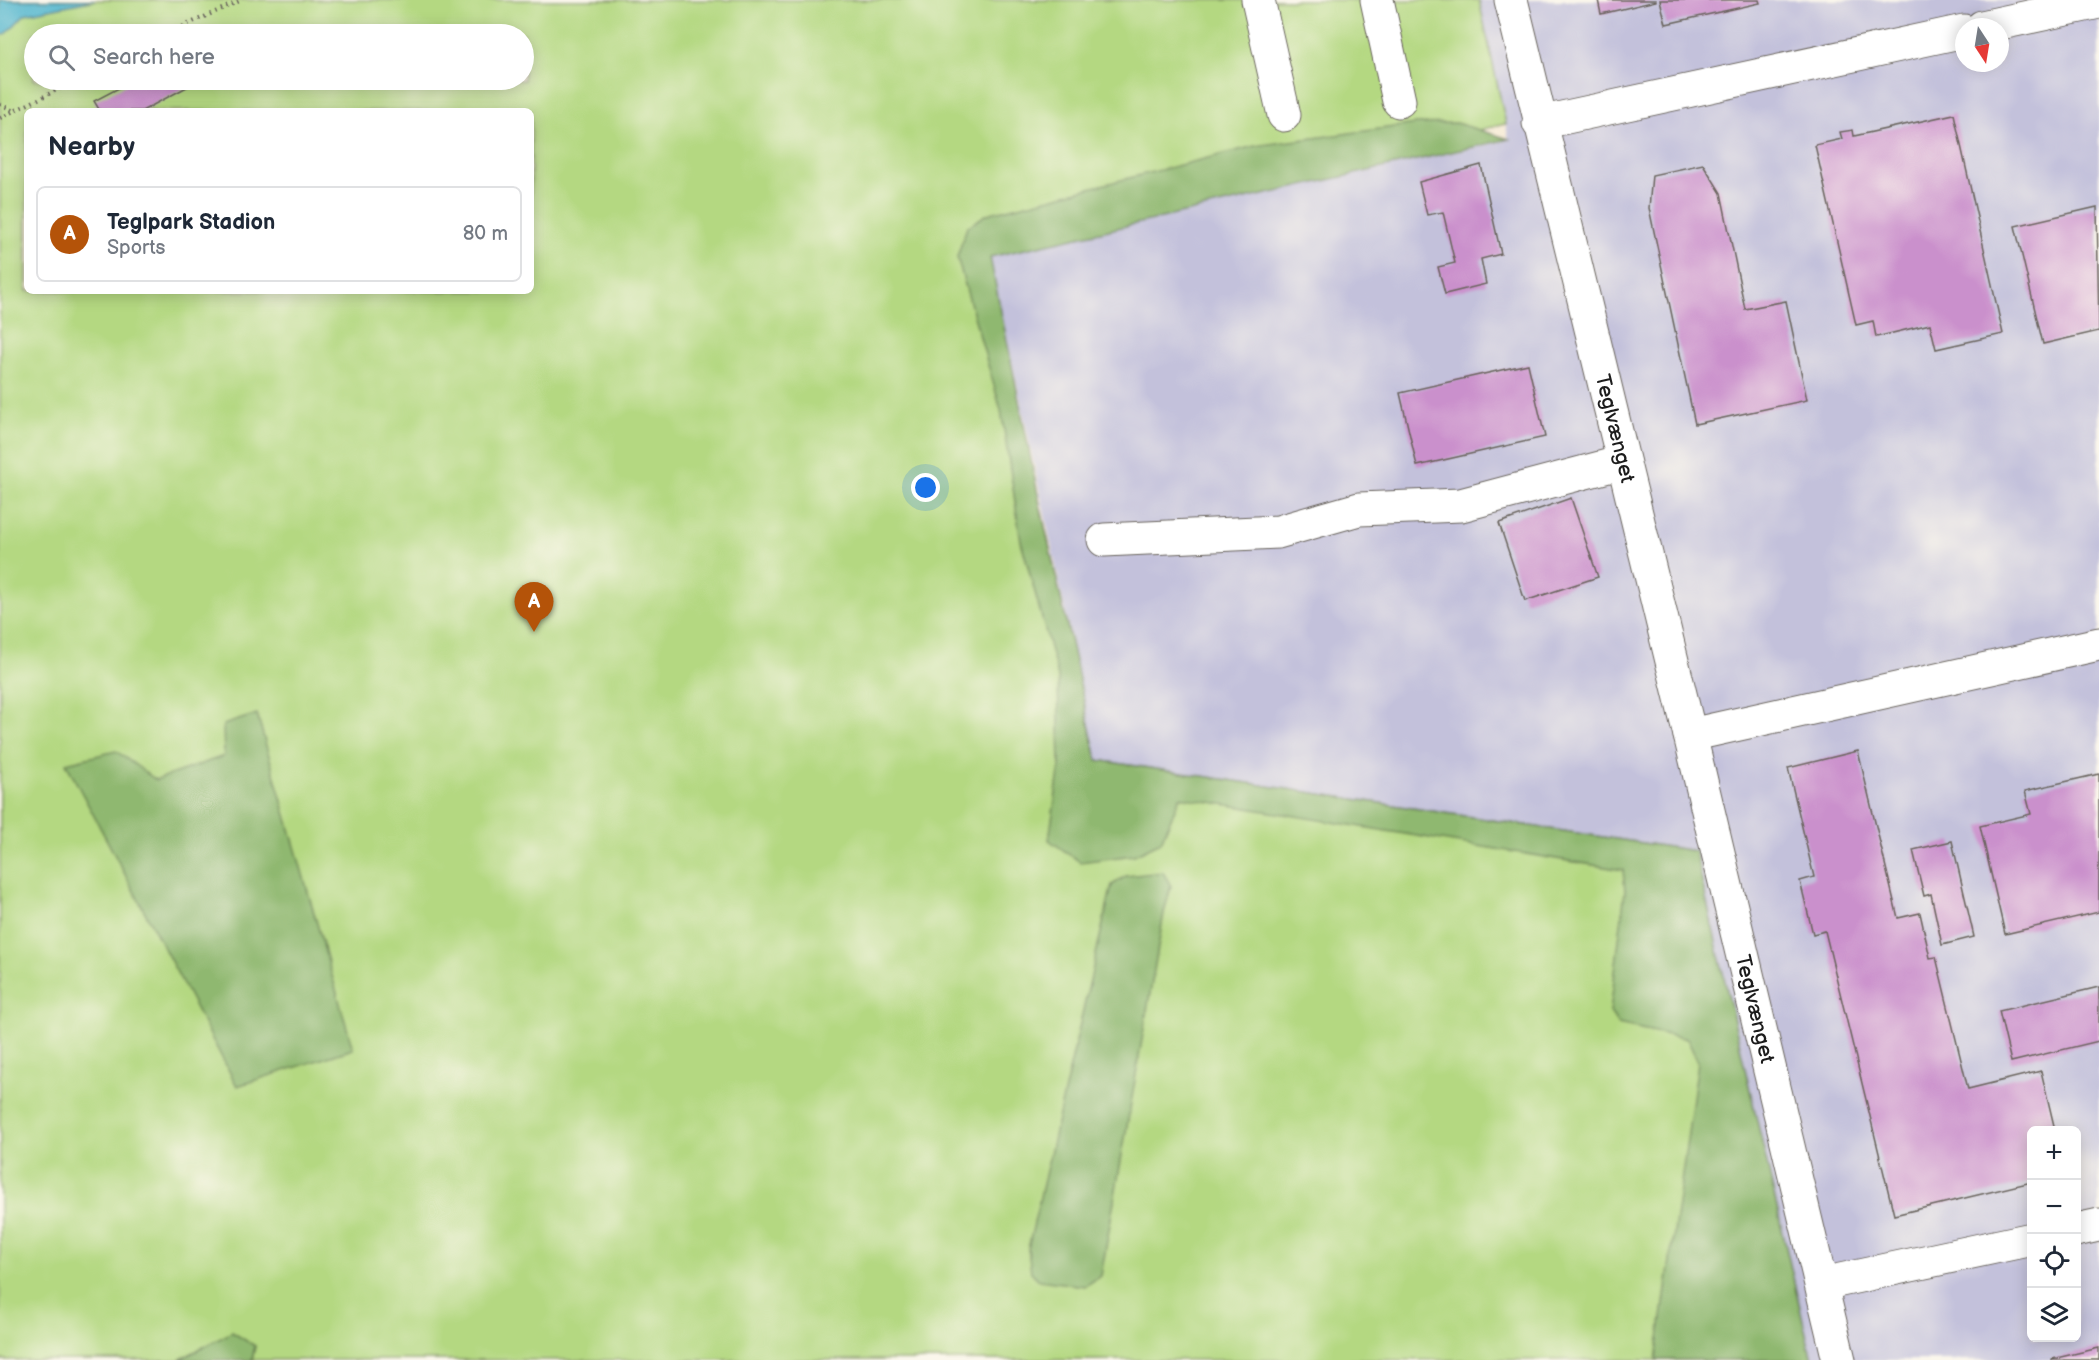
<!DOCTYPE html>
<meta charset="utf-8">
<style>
body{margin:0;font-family:"Balsamiq Sans",sans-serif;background:#f2f2f3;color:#1f2937}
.controls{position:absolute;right:18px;bottom:18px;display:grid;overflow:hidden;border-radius:9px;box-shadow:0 3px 15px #0003}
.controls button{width:54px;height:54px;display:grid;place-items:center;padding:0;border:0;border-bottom:2px solid #e0e1e3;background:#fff;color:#1f2937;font:30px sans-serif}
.compass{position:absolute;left:1955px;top:18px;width:54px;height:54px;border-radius:50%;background:#fff;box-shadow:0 3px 15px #0003;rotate:168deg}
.you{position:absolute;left:926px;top:488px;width:21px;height:21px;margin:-15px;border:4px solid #fff;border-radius:50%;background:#1a73e8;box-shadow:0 0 0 9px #1a73e833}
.badge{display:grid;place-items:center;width:39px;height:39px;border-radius:50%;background:#b45309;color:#fff;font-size:20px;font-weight:700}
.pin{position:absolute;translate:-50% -50px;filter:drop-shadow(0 2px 3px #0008)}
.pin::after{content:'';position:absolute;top:32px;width:21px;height:18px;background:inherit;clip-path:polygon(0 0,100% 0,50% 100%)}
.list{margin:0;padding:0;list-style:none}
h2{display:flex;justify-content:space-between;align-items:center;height:78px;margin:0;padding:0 24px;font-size:26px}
h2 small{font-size:20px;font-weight:400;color:#747a83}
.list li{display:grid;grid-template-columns:39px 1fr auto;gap:18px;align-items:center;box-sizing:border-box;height:96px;margin:0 12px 12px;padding:0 12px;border:2px solid #e0e1e3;border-radius:9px}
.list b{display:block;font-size:22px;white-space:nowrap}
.list p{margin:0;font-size:20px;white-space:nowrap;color:#747a83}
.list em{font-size:20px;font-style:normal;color:#747a83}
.icon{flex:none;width:33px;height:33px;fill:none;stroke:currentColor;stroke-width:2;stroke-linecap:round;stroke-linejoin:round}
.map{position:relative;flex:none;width:2099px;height:1360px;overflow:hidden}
.search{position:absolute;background:#fff;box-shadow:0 3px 15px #0003;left:24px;top:24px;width:510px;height:66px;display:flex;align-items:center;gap:15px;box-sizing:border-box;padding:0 21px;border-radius:33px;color:#747a83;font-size:22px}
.panel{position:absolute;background:#fff;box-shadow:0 3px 15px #0003;left:24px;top:108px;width:510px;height:186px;border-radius:9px}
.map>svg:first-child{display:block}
</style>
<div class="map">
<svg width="2099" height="1360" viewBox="0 0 2099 1360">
<rect width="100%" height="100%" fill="#fbf7ec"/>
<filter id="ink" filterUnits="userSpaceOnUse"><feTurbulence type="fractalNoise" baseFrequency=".0167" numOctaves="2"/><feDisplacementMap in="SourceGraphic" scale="12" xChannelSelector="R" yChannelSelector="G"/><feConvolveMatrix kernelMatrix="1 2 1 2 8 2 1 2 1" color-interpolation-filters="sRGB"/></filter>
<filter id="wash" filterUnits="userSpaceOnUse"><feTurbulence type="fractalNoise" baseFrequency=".008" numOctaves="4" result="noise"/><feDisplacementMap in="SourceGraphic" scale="24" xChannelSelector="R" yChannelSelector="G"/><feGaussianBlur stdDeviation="1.35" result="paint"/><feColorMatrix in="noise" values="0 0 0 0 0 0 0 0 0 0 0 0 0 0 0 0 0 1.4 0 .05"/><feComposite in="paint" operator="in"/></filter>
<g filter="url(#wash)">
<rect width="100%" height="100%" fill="#f7ebd6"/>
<path fill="#c3c1db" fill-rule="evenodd" d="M1479,0H2099V1360H1812L1695,851L1097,760L990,257L1509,140ZM1964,27H2000V63H1964ZM2032,1130H2076V1338H2032Z"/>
<path fill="#b4d881" stroke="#687a4e" stroke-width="1.5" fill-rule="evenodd" d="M0,0H1479L1506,124L981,240L1097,760L1695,851L1812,1360H252L255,1346L232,1333L179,1360H0ZM34,34H524V80H34ZM27,111H531V291H27Z"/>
<path fill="#8fb86f" stroke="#566a46" stroke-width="1.5" d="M1456,123L1509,139L990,257L1040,504L1097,760L1695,851L1812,1360H1656L1698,1062L1687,1039L1618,1024L1610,1012L1625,891L1623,870L1180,797L1161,842L1134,855L1080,862L1049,840L1060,766L1058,677L1021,541L1001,410L957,257L967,227L987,214L1255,146L1416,124Z
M257,714L353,1049L237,1086L66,763L116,751L156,780L224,756L223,725Z
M1163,872L1171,886L1164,913L1101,1276L1085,1286L1039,1280L1031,1272L1028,1249L1112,885L1126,876Z
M232,1332L255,1346L252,1360H179Z"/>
<path fill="#4fb5ce" stroke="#366875" stroke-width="1.5" d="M0,0H95L25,14L6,34L0,36Z"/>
<g id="blocks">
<path fill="#ca90cc" d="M1598,0H1656V1L1601,14Z
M1660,0H1759L1760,3L1666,24Z
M134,80H200L142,111H100L94,101Z
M1954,114L2003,334L1936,349L1930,324L1876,337L1873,321L1856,325L1815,145L1842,139L1840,132L1853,130L1854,136Z
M1703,164L1721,193L1745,309L1786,301L1807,400L1695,424L1649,208L1652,175Z
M1481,165L1501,254L1481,259L1486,284L1445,294L1438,267L1455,263L1443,212L1427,215L1419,182Z
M2097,207L2099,331L2043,344L2015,226Z
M1528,364L1545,437L1417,466L1400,393Z
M1571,498L1598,577L1525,601L1499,523Z
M1858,751L1898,918L1920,913L1930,958L1936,957L1968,1089L2041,1071L2055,1130H2032V1182L1894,1215L1825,931L1813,934L1800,881L1814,877L1788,768Z
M2099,774V912L2005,934L1980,826L2031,814L2025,791Z
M1952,841L1974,937L1942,945L1931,894L1924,896L1913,850Z
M2099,987V1041L2011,1062L1999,1011Z
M2099,1348V1360H2052V1359Z"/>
</g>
</g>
<g filter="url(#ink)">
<use href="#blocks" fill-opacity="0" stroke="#69645d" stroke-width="1.5"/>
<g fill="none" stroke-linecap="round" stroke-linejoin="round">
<defs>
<g id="minor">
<path d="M1258,0L1284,115"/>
<path d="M1377,0L1399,101"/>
<path id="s1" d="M1511,0L1690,735L1839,1360"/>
<path d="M1982,27L2099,2"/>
<path d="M1539,123L1964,31"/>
<path d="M1104,540L1278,532L1359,509L1461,505L1623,462"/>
<path d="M1690,735L2099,644"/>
<path d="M2076,1230L2099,1225"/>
<path d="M1822,1284L2032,1239"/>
</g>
</defs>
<use href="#minor" stroke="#69645d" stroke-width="35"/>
<path stroke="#69645d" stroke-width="4" stroke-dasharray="1.5 4.5" stroke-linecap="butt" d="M166,34L242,0
M0,104L14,111
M0,118L77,80"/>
<use href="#minor" stroke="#fff" stroke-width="33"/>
</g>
</g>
<g text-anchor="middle" stroke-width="4.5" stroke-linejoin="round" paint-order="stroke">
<g font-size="21" fill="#1c1c1c" stroke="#fbf7ec">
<text dy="7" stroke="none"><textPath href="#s1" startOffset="441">Teglvænget</textPath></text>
<text dy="7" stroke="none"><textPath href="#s1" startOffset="1038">Teglvænget</textPath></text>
</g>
</g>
</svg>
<div class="controls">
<button>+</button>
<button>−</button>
<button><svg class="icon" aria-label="locate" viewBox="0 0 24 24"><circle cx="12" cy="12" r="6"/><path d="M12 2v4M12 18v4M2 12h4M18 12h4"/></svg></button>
<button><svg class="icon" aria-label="layers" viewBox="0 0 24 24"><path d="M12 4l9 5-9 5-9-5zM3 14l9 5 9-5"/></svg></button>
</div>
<svg class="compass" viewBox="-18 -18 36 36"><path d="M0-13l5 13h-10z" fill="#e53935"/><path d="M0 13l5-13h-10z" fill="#747a83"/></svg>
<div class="you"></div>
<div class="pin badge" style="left:534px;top:632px">A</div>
<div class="search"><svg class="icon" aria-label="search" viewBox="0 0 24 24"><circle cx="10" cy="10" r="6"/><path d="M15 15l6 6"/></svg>Search here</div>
<section class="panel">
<h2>Nearby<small></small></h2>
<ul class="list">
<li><span class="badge">A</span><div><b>Teglpark Stadion</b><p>Sports</p></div><em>80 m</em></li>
</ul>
</section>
</div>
